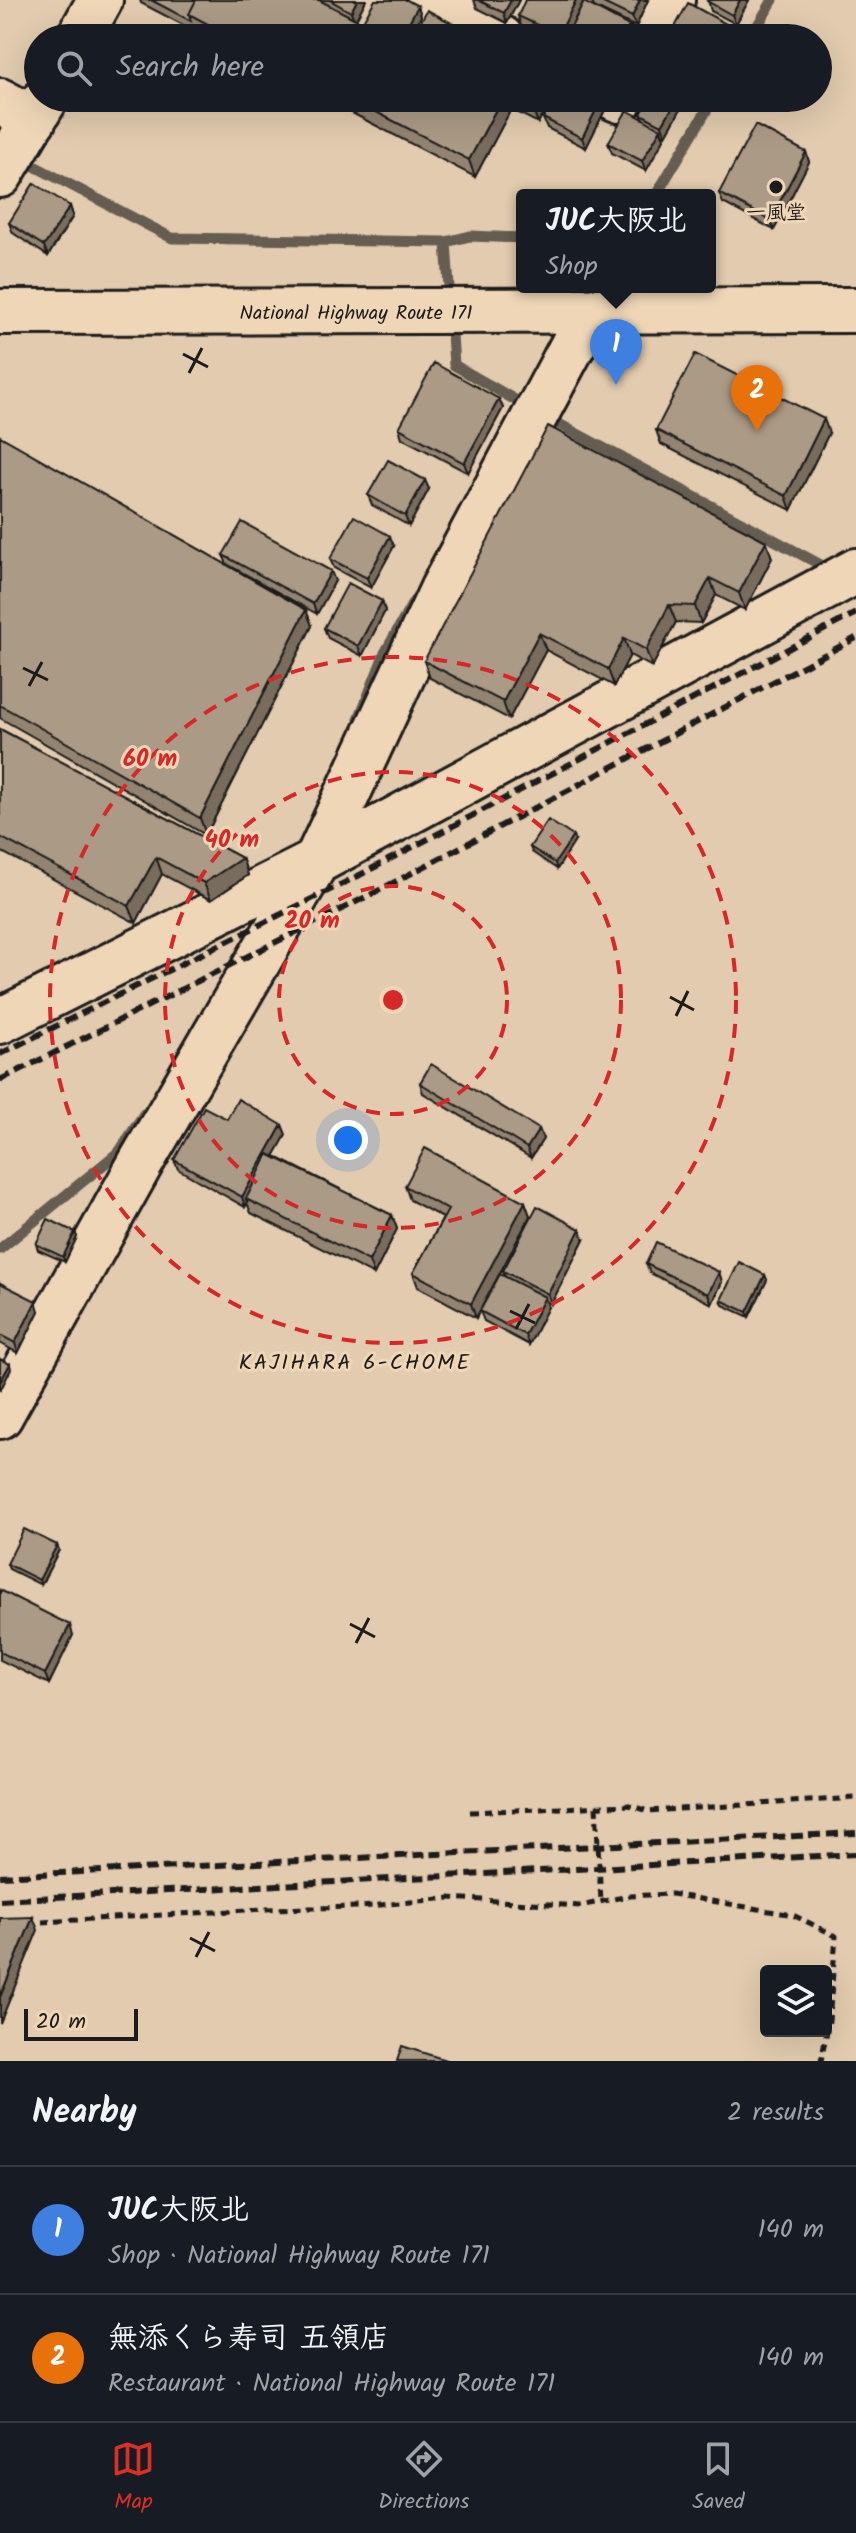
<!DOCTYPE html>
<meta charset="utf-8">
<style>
body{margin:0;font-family:Kalam,"Klee One",sans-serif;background:#20242c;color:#f1f3f6}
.controls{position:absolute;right:24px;bottom:24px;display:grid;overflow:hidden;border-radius:8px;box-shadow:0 8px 32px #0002}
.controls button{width:72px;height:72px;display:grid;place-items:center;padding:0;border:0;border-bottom:2px solid #363941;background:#171b24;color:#f1f3f6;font:40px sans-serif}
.scale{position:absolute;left:24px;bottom:20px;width:114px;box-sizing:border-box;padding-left:8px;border:4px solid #1c1c1c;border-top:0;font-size:22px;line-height:28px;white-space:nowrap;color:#1c1c1c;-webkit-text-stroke:6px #efd6b7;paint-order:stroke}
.you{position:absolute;left:348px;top:1140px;width:28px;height:28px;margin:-20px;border:6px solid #fff;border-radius:50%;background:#1a73e8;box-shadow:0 0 0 12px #1a73e833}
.badge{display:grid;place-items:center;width:52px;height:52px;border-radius:50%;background:#d93025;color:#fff;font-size:26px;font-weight:700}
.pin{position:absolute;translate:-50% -66px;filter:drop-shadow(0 2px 4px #0008)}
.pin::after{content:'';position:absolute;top:42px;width:28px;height:24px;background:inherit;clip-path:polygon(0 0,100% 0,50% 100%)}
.popup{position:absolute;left:516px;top:189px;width:200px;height:104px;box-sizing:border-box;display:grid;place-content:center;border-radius:8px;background:#171b24;filter:drop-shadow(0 2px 6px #0005);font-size:26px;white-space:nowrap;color:#9ea1a6}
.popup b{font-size:30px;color:#f1f3f6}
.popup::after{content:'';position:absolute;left:50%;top:100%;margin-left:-16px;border:16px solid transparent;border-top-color:#171b24}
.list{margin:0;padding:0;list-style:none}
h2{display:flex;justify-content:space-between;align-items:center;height:104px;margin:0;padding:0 32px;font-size:34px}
h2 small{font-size:26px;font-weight:400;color:#9ea1a6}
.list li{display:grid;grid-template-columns:52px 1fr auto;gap:24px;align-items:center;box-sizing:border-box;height:128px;padding:0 32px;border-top:2px solid #363941}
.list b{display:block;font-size:30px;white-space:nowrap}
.list p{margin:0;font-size:26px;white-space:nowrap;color:#9ea1a6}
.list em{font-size:26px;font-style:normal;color:#9ea1a6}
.icon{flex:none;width:44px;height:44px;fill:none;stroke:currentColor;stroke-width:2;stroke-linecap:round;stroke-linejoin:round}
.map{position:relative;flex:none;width:856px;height:2061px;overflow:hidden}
.search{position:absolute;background:#171b24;box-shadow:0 8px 32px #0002;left:24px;right:24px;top:24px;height:88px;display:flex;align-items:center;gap:20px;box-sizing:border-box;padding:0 28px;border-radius:44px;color:#9ea1a6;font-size:30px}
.sheet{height:360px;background:#171b24}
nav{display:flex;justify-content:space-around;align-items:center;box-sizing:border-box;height:112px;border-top:2px solid #363941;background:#171b24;font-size:22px;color:#9ea1a6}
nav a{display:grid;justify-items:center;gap:4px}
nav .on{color:#d93025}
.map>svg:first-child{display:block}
</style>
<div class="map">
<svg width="856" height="2061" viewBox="0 0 856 2061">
<rect width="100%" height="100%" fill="#e2cbae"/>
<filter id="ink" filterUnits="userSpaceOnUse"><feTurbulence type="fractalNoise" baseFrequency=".0125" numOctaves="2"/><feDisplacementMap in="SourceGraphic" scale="16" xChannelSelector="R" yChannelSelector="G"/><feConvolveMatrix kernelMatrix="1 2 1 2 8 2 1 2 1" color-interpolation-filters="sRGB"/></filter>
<g filter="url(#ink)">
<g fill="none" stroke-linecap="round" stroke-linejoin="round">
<path stroke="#655d51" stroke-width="11" d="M750,38L773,0
M19,158L172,238L446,242L470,236L522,238
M656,195L714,98
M446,242L450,302
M451,319L454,365L531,409
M546,417L834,572
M359,719L385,653L414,601
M0,1249L120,1151L144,1114"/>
<defs>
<path id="minor" d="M428,0L501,38
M79,38L100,0
M652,38L672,0
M615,98L620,100L621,98
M0,101L34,119
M0,175L46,98
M0,1021L316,862L856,571
M0,1416L140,1164L316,862L443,588L591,311"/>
<path id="highway" d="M0,312L856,310"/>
</defs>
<use href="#minor" stroke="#1c1c1c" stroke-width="50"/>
<use href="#highway" stroke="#1c1c1c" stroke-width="50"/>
<path stroke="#1c1c1c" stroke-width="5" stroke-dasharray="8 6" stroke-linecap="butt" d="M596,1806L601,1902
M470,1812L629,1805L648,1811L856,1798
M42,1922L265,1909L361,1907L449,1898L580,1906L628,1896L671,1894L793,1915L836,1936L829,2021L821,2061"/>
<use href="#minor" stroke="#efd6b7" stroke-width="44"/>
<use href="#highway" stroke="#efd6b7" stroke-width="44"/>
<path stroke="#1c1c1c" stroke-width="6" stroke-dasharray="12 6" stroke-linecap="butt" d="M0,1054L358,876L856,613
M0,1080L374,893L856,638
M0,1876L856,1833
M0,1900L856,1854"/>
</g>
<path fill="#938472" stroke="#1c1c1c" stroke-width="2" d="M140,0H366L356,19L364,24L363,21L418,6L421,16L409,38H208L141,3Z
M474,0H519L507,23L477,8Z
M591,0H648L636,27L594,7Z
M708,0H749L736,24L711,11Z
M518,16L629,26L632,36L631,38H547L521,26Z
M323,98H551L538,123L507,107L509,113L475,177Z
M687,98L666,135L662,133L664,139L646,171L612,153L608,143L643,119L641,114L643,111L641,110L637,100Z
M601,100L605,110L586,148L547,128L543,118Z
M806,152L809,162L774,230L723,203L719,193Z
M70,206L73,216L48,256L13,233L9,223Z
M499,399L503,408L468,473L402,438L399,428Z
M656,430L829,433L791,510L661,444Z
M0,436L306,610L312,626L206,835L0,718Z
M429,489L409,526L372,505L368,495Z
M766,541L772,558L745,610L716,595L701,623L676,622L652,667L630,655L614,686L546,650L509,719L430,678L424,661Z
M394,546L371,588L334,568L330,559Z
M223,555L335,581L317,614L227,564Z
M382,601L385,611L362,656L328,638L324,628Z
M0,729L242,858L248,875L211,900L162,874L136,923L0,851Z
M575,841L557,869L532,852L530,847Z
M420,1083L539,1129L543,1139L531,1158L423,1093Z
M227,1119L282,1125L286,1135L274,1156L392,1215L397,1229L374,1275L251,1213L247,1203L245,1207L178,1169L174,1160Z
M405,1186L525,1202L530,1216L476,1318L418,1287L413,1273L443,1218L410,1200Z
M75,1232L77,1237L65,1262L38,1250L36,1244Z
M584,1239L551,1304L546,1301L548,1307L529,1345L484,1321L480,1311L505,1277L503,1271Z
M646,1264L719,1272L722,1282L712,1304L650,1273Z
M765,1275L767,1280L749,1317L723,1305L721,1300Z
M0,1283L39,1311L18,1353L0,1343Z
M57,1545L59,1550L41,1585L9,1569L7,1564Z
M0,1590L73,1635L49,1684L0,1660Z"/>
<path fill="#786c5d" stroke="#1c1c1c" stroke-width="2" d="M357,0H366L355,21L351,12Z
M511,0H519L507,23L504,13Z
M576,0H584L566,38H560L559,35Z
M640,0H648L636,27L632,17Z
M740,0H749L736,24L732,15Z
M418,6L421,16L409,38H400Z
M728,25L732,35L730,38H721Z
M629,26L632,36L631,38H622Z
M463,29L466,38H458Z
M502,98H504L509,113L475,177L469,160Z
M542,98H551L538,123L534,113Z
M678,98H687L666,135L662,125Z
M601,100L605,110L586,148L582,138Z
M661,129L664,139L646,171L642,161Z
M806,152L809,162L774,230L770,220Z
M70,206L73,216L48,256L44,246Z
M499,399L503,408L468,473L464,463Z
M824,419L829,433L791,510L786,496Z
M425,480L429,489L409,526L405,516Z
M390,536L394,546L371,588L367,578Z
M766,541L772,558L745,610L739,593Z
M331,571L335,581L317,614L313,604Z
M710,578L716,595L701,623L695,606Z
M382,601L385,611L362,656L358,646Z
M669,605L676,622L652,667L646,650Z
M306,610L312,626L206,835L200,818Z
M539,633L546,650L509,719L503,702Z
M624,638L630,655L614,686L608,669Z
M573,836L575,841L557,869L555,863Z
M156,857L162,874L136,923L129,906Z
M242,858L248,875L211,900L204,883Z
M282,1125L286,1135L249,1201L246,1199L247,1203L245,1207L242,1197Z
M539,1129L543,1139L531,1158L527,1148Z
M525,1202L530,1216L476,1318L471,1304Z
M392,1215L397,1229L374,1275L369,1261Z
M580,1229L584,1239L551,1304L548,1294Z
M75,1232L77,1237L65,1262L63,1257Z
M719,1272L722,1282L712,1304L708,1294Z
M765,1275L767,1280L749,1317L747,1312Z
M545,1297L548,1307L529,1345L525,1335Z
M36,1301L39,1311L18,1353L15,1343Z
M10,1364L11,1369L0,1391V1382Z
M57,1545L59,1550L41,1585L39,1580Z
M70,1625L73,1635L49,1684L45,1674Z
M33,1917L38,1930L0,2023V1997Z"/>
<path fill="#ab9a85" stroke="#1c1c1c" stroke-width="2" d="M151,0H196L189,14L191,21Z
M196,0H319L392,38H234L189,14Z
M330,0H357L351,12Z
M375,0H407L418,6L400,38H395L363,21Z
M478,0H511L504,13Z
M525,0H576L559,35L518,16Z
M597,0H640L632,17Z
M708,0H740L732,15L707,1Z
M584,2L629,26L622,38L566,37Z
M688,3L728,25L721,38H669Z
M427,10L463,29L458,38H412Z
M470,33L480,38H467Z
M349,98H502L469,160Z
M505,98H542L534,113Z
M553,98H597L601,100L582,138L543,118Z
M638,98H678L662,125L641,114L646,105L637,100Z
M627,110L661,129L642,161L608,143Z
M755,125L806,152L770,220L719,193Z
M34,183L70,206L44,246L9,223Z
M695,354L824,419L786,496L656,430Z
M434,363L499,399L464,463L399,428Z
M548,426L766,541L739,593L710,578L695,606L669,605L646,650L624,638L608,669L539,633L503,702L424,661Z
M0,436L306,610L200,818L0,705Z
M388,460L425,480L405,516L368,495Z
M354,516L390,536L367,578L330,559Z
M242,522L331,571L313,604L223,555Z
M348,583L382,601L358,646L324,628Z
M0,729L242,858L204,883L156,857L129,906L0,837Z
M548,820L573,836L555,863L530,847Z
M431,1064L539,1129L527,1148L420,1083Z
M238,1099L282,1125L242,1197L174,1160L204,1107L227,1119Z
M425,1148L525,1202L471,1304L413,1273L448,1210L405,1186Z
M268,1154L392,1215L369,1261L246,1199Z
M537,1206L580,1229L548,1294L503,1271Z
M48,1219L75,1232L63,1257L36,1244Z
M656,1242L719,1272L708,1294L646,1264Z
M739,1262L765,1275L747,1312L721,1300Z
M500,1274L545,1297L525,1335L480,1311Z
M0,1283L36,1301L15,1343L0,1335Z
M0,1359L10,1364L0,1382Z
M24,1529L57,1545L39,1580L7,1564Z
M0,1590L70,1625L45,1674L0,1652Z
M33,1917L0,1997V1918Z
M402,2046L449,2061H397Z"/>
</g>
<path fill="none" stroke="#1c1c1c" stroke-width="3" d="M183,354L208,367M189,373L202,348M23,668L48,680M29,686L42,662M670,997L694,1010M676,1016L688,991M510,1311L535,1323M516,1329L529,1304M350,1624L375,1637M356,1643L369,1618M190,1938L215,1951M196,1957L209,1932"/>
<g fill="none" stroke="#d62828" stroke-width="4" stroke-dasharray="14 10">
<circle cx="393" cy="1000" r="114"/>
<circle cx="393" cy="1000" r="228"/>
<circle cx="393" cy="1000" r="343"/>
</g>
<circle fill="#1c1c1c" stroke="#efd6b7" stroke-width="3" cx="776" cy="187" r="8"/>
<g text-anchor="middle" stroke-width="6" stroke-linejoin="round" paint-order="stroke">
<g font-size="20" font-weight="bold" fill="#1c1c1c" stroke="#efd6b7">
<text x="776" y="219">一風堂</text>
</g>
<g font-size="20" fill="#1c1c1c" stroke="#efd6b7">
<text x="356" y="319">National Highway Route 171</text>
</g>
<g font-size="22" letter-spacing="2" fill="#1c1c1c" stroke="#efd6b7">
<text x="355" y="1369">KAJIHARA 6-CHOME</text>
</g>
</g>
<circle cx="393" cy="1000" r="12" fill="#d62828" stroke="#efd6b7" stroke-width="4"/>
<g font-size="24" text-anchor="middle" font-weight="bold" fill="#d62828" stroke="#efd6b7" stroke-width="6" stroke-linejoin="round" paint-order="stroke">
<text x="150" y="766">60 m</text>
<text x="232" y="847">40 m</text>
<text x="312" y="928">20 m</text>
</g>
</svg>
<div class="controls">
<button><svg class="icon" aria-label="layers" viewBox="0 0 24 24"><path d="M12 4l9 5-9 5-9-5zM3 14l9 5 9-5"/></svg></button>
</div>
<div class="scale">20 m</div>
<div class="you"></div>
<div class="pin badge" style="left:616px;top:385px;background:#3f7fe0">1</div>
<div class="popup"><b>JUC大阪北</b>Shop</div>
<div class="pin badge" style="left:757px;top:431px;background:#e8710a">2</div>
<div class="search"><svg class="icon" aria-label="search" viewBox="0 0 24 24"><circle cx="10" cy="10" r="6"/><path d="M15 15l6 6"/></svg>Search here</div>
</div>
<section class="sheet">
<h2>Nearby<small>2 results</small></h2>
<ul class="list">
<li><span class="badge" style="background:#3f7fe0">1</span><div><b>JUC大阪北</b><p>Shop · National Highway Route 171</p></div><em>140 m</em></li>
<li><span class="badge" style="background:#e8710a">2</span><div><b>無添くら寿司 五領店</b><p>Restaurant · National Highway Route 171</p></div><em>140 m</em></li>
</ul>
</section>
<nav>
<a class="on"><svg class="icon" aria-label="map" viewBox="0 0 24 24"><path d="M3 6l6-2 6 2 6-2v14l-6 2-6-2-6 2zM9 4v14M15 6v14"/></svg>Map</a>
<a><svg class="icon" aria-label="directions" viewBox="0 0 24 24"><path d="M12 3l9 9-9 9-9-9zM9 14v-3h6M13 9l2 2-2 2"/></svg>Directions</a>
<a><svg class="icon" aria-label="saved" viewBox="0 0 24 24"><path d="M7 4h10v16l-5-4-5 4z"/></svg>Saved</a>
</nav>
